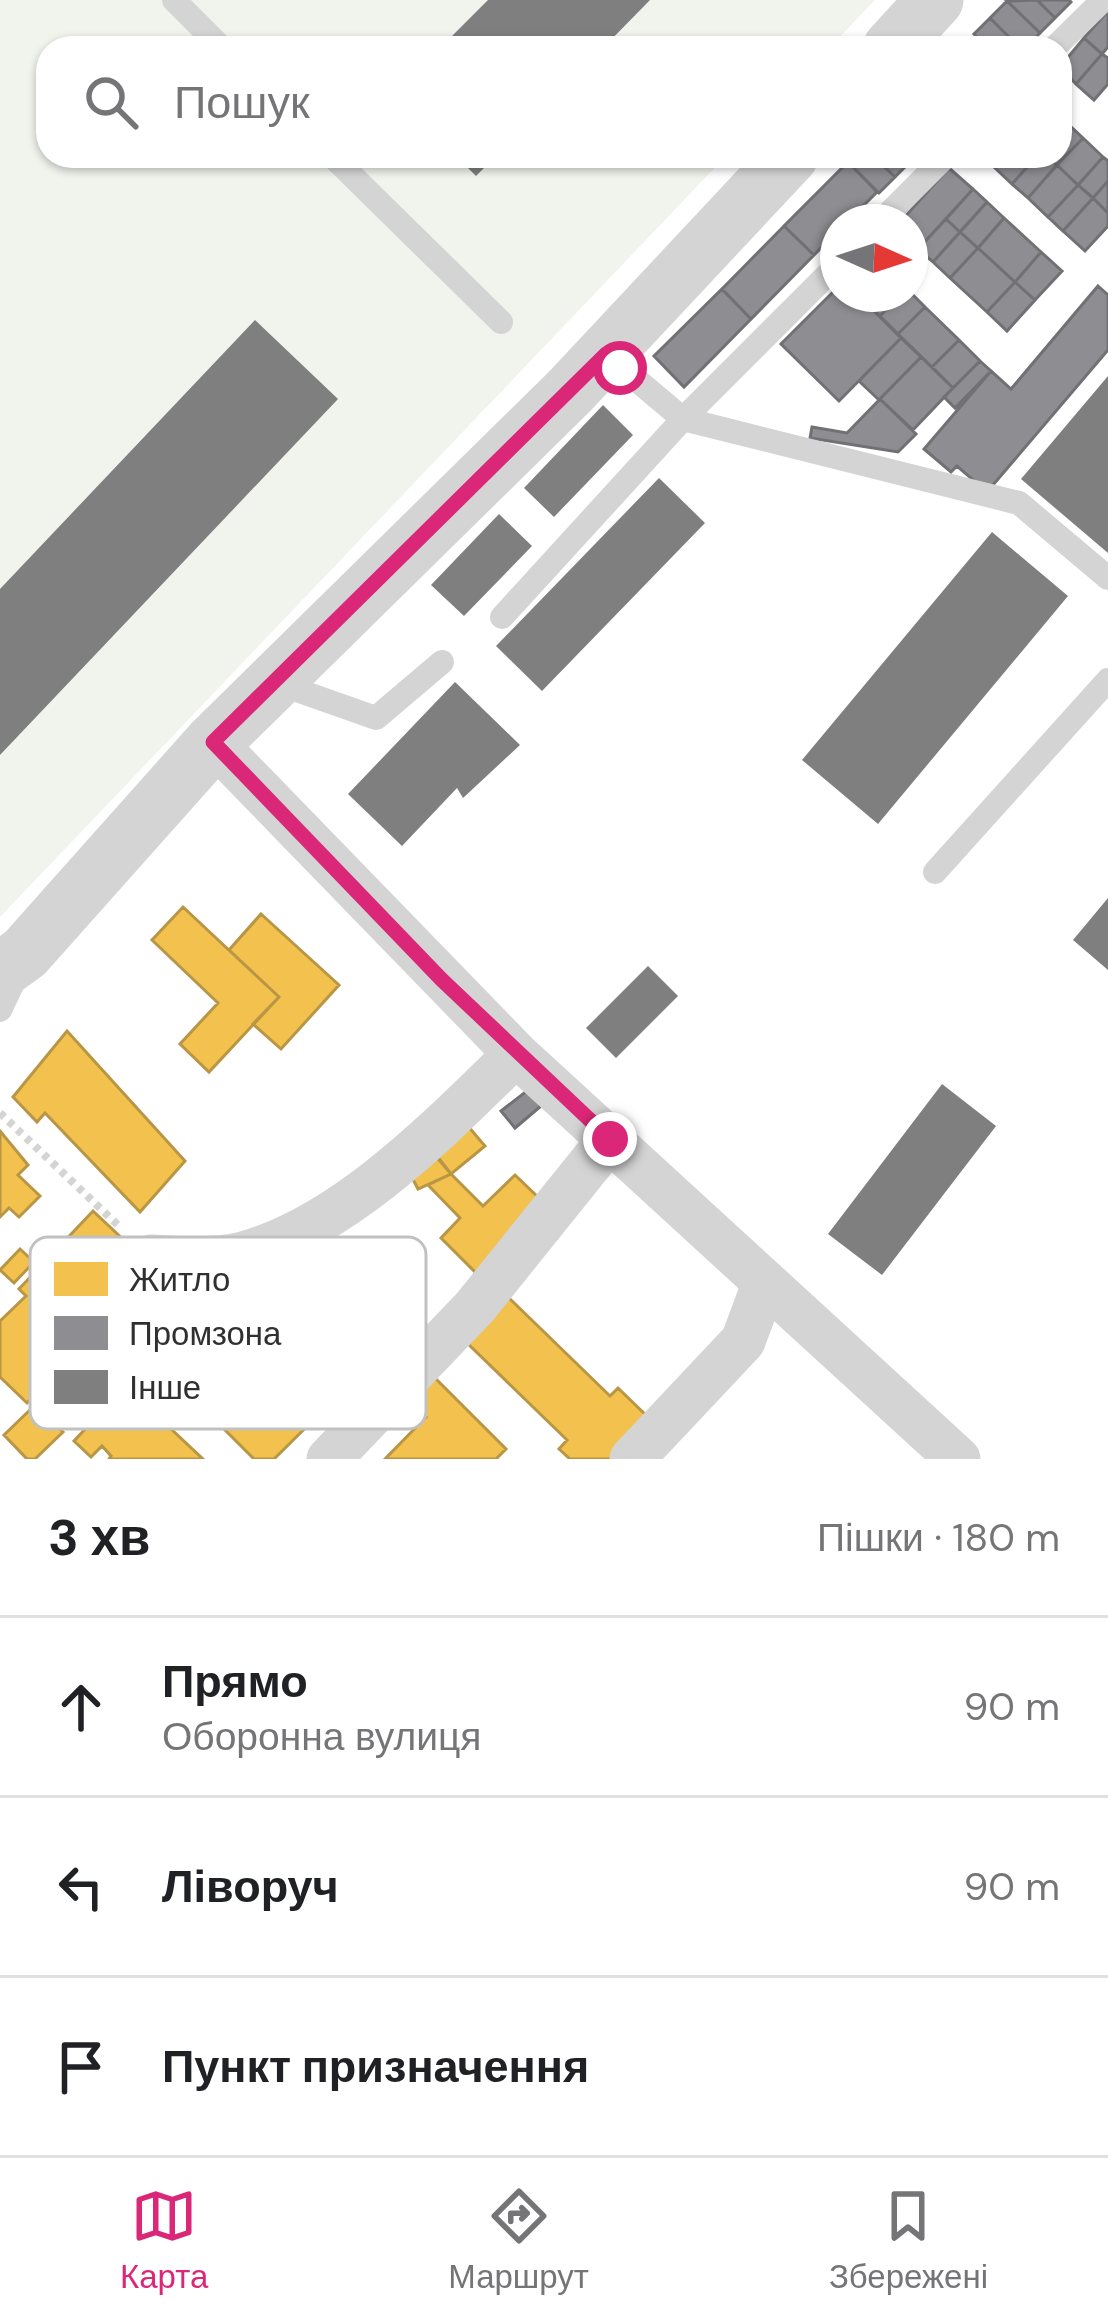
<!DOCTYPE html>
<html lang="uk">
<meta charset="utf-8">
<style>
body{margin:0;font-family:"DM Sans",sans-serif;background:#f2f2f2;color:#202124}
.compass{position:absolute;left:820px;top:204px;width:108px;height:108px;border-radius:50%;background:#fff;box-shadow:0 3px 9px #0004;rotate:93deg}
.stop{position:absolute;width:36px;height:36px;margin:-27px;border:9px solid #db2777;border-radius:50%;background:#fff}
.stop.end{background:#db2777;border-color:#fff;box-shadow:0 3px 12px #0008}
.list{margin:0;padding:0;list-style:none}
h2{display:flex;justify-content:space-between;align-items:center;height:156px;margin:0;padding:0 48px;font-size:51px}
h2 small{font-size:39px;font-weight:400;color:#757577}
.list li{display:grid;grid-template-columns:78px 1fr auto;gap:36px;align-items:center;box-sizing:border-box;height:180px;padding:0 48px;border-top:3px solid #e0e0e0}
.list b{display:block;font-size:45px;white-space:nowrap}
.list p{margin:0;font-size:39px;white-space:nowrap;color:#757577}
.list em{font-size:39px;font-style:normal;color:#757577}
.icon{flex:none;width:66px;height:66px;fill:none;stroke:currentColor;stroke-width:2;stroke-linecap:round;stroke-linejoin:round}
.map{position:relative;flex:none;width:1108px;height:1459px;overflow:hidden}
.search{position:absolute;background:#fff;box-shadow:0 3px 9px #0004;left:36px;right:36px;top:36px;height:132px;display:flex;align-items:center;gap:30px;box-sizing:border-box;padding:0 42px;border-radius:36px;color:#757577;font-size:45px}
.sheet{height:696px;background:#fff}
nav{display:flex;justify-content:space-around;align-items:center;box-sizing:border-box;height:168px;border-top:3px solid #e0e0e0;background:#fff;font-size:33px;color:#757577}
nav a{display:grid;justify-items:center;gap:6px}
nav .on{color:#db2777}
.map>svg:first-child{display:block}
</style>
<div class="map">
<svg width="1108" height="1459" viewBox="0 0 1108 1459">
<rect width="100%" height="100%" fill="#fff"/>
<path fill="#f1f4ed" d="M0,0H875L829,48H48V156H726L0,917Z"/>
<path fill="#f2c14e" stroke="#b89645" stroke-width="3" d="M183,907L279,997L209,1072L180,1044L218,1003L152,940Z
M261,914L339,985L281,1049L253,1024L279,997L229,950Z
M67,1031L185,1161L140,1212L45,1113L37,1122L13,1097Z
M467,1125L485,1146L451,1174L433,1153Z
M0,1131L28,1165L18,1175L40,1196L19,1217L9,1208L0,1217Z
M437,1156L451,1174L418,1189L408,1170Z
M451,1174L483,1206L515,1175L541,1200L482,1279L441,1238L460,1218L428,1185Z
M93,1211L126,1242L107,1262L138,1292L104,1328L96,1320L49,1369L55,1374L27,1403L0,1377V1321L26,1296L19,1289Z
M20,1249L34,1262L14,1283L0,1270Z
M336,1283H345L417,1355L389,1383L370,1364L274,1459H254L203,1408L224,1387L235,1391L244,1383L252,1391L305,1338L292,1326Z
M508,1297L610,1396L618,1388L651,1420L613,1459H570L559,1449L567,1440L465,1341Z
M135,1376L162,1402L153,1412L203,1459H109L111,1456L102,1446L91,1457L74,1441Z
M433,1376L506,1449L496,1459H385L426,1417L410,1401Z
M36,1404L63,1432L35,1459H27L4,1435Z"/>
<path fill="#8d8d92" stroke="#717175" stroke-width="3" d="M1037,0L1055,18L1040,33L1007,1Z
M1037,0H1069L1071,2L1055,18Z
M1007,1L1040,33L1025,48H1020L990,18Z
M1108,11V47L1102,54L1084,38Z
M990,18L1020,48H988L974,34Z
M1084,38L1102,54L1076,84L1060,67Z
M1102,54L1108,58V84L1094,100L1076,84Z
M1067,123L1083,138L1057,165L1047,156H1060V131Z
M1083,138L1103,157L1078,185L1057,165Z
M853,156H873L895,177L879,193L848,162Z
M873,156H904L910,162L895,177Z
M1005,156H1037L1012,184L994,167Z
M1037,156H1047L1057,165L1028,198L1012,184Z
M1103,157L1108,161V181L1093,198L1078,185Z
M848,162L877,192L847,222H838V231L814,255L784,226Z
M1057,165L1078,185L1048,217L1028,198Z
M949,168L973,189L921,246L910,237V222H900Z
M1108,181V213L1093,198Z
M1078,185L1093,198L1063,231L1048,217Z
M973,189L987,202L960,232L946,219Z
M1093,198L1108,213V226L1085,251L1063,231Z
M987,202L1004,218L978,248L960,232Z
M1004,218L1041,252L1015,282L978,248Z
M946,219L960,232L933,262L918,249Z
M784,226L814,255L751,319L722,289Z
M960,232L978,248L950,278L933,262Z
M978,248L1015,282L987,312L950,278Z
M1041,252L1062,271L1035,300L1015,282Z
M1015,282L1035,300L1007,331L987,312Z
M1098,286L1108,295V350L987,492L957,466L951,472L924,449L991,371L1011,389Z
M838,287V294H857L901,338L839,401L781,344Z
M722,289L751,319L684,387L654,356Z
M910,292L925,307L898,334L880,316L901,294Z
M866,294H901L880,316L862,299Z
M925,307L959,340L932,367L898,334Z
M901,338L921,357L879,400L859,381Z
M959,340L980,361L953,388L932,367Z
M921,357L953,388L913,430L880,399Z
M980,361L991,371L955,408L944,397Z
M880,399L916,434L898,452L810,438L812,427L847,433Z
M528,1090L541,1106L515,1128L501,1111Z"/>
<path fill="#7f7f7f" d="M488,0H650L603,48H440Z
M456,156H496L476,176Z
M255,320L338,399L0,755V589Z
M1108,376V553L1021,479Z
M603,405L633,435L554,517L524,488Z
M659,478L705,523L542,691L496,646Z
M499,514L532,546L464,616L431,585Z
M992,532L1068,596L878,824L802,760Z
M455,682L520,745L463,798L457,788L402,846L348,794Z
M1108,898V970L1073,940Z
M648,966L678,996L616,1058L586,1028Z
M942,1084L996,1126L882,1275L828,1234Z"/>
<g fill="none" stroke-linecap="round" stroke-linejoin="round">
<path stroke="#d4d4d4" stroke-width="8" stroke-dasharray="6 6" stroke-linecap="butt" d="M0,1113L121,1228"/>
<path stroke="#d4d4d4" stroke-width="24" d="M174,0L222,48
M1054,48L1103,0
M332,156L501,322
M880,222L946,156
M606,354L683,419L1019,503L1108,578
M502,617L683,419L838,264
M274,682L376,718L442,662
M935,872L1108,680
M0,1010L18,972"/>
<path stroke="#d4d4d4" stroke-width="45" d="M213,742L516,1054L958,1459
M151,1257C178,1259 216,1261 243,1254C346,1226 441,1127 516,1054
M329,1459L474,1308L610,1139
M632,1459L743,1341L765,1282"/>
<path stroke="#d4d4d4" stroke-width="57" d="M891,48L935,0
M0,971L25,953L213,742L570,391L790,156"/>
</g>
<g fill="none" stroke-linecap="round" stroke-linejoin="round">
<path stroke="#db2777" stroke-width="15" d="M610,1139L442,980L213,742L606,354L620,368"/>
</g>
<rect x="30" y="1237" width="396" height="192" rx="18" fill="#fff" stroke="#c1c1c1" stroke-width="3"/>
<rect x="54" y="1262" width="54" height="34" fill="#f2c14e"/>
<rect x="54" y="1316" width="54" height="34" fill="#8d8d92"/>
<rect x="54" y="1370" width="54" height="34" fill="#7f7f7f"/>
<g font-size="33" fill="#303030">
<text x="129" y="1291">Житло</text>
<text x="129" y="1345">Промзона</text>
<text x="129" y="1399">Інше</text>
</g>
</svg>
<svg class="compass" viewBox="-18 -18 36 36"><path d="M0-13l5 13h-10z" fill="#e53935"/><path d="M0 13l5-13h-10z" fill="#757577"/></svg>
<div class="stop" style="left:620px;top:368px"></div>
<div class="stop end" style="left:610px;top:1139px"></div>
<div class="search"><svg class="icon" aria-label="search" viewBox="0 0 24 24"><circle cx="10" cy="10" r="6"/><path d="M15 15l6 6"/></svg>Пошук</div>
</div>
<section class="sheet">
<h2>3 хв<small>Пішки · 180 m</small></h2>
<ul class="list">
<li><svg class="icon" aria-label="ahead" viewBox="0 0 24 24"><path d="M12 20V5M6 11l6-6 6 6"/></svg><div><b>Прямо</b><p>Оборонна вулиця</p></div><em>90 m</em></li>
<li><svg class="icon" aria-label="left" viewBox="0 0 24 24"><path d="M17 20v-9H6M10 6l-5 5 5 5"/></svg><div><b>Ліворуч</b></div><em>90 m</em></li>
<li><svg class="icon" aria-label="arrive" viewBox="0 0 24 24"><path d="M6 21V4h12l-3 4 3 4H6"/></svg><div><b>Пункт призначення</b></div></li>
</ul>
</section>
<nav>
<a class="on"><svg class="icon" aria-label="map" viewBox="0 0 24 24"><path d="M3 6l6-2 6 2 6-2v14l-6 2-6-2-6 2zM9 4v14M15 6v14"/></svg>Карта</a>
<a><svg class="icon" aria-label="directions" viewBox="0 0 24 24"><path d="M12 3l9 9-9 9-9-9zM9 14v-3h6M13 9l2 2-2 2"/></svg>Маршрут</a>
<a><svg class="icon" aria-label="saved" viewBox="0 0 24 24"><path d="M7 4h10v16l-5-4-5 4z"/></svg>Збережені</a>
</nav>
